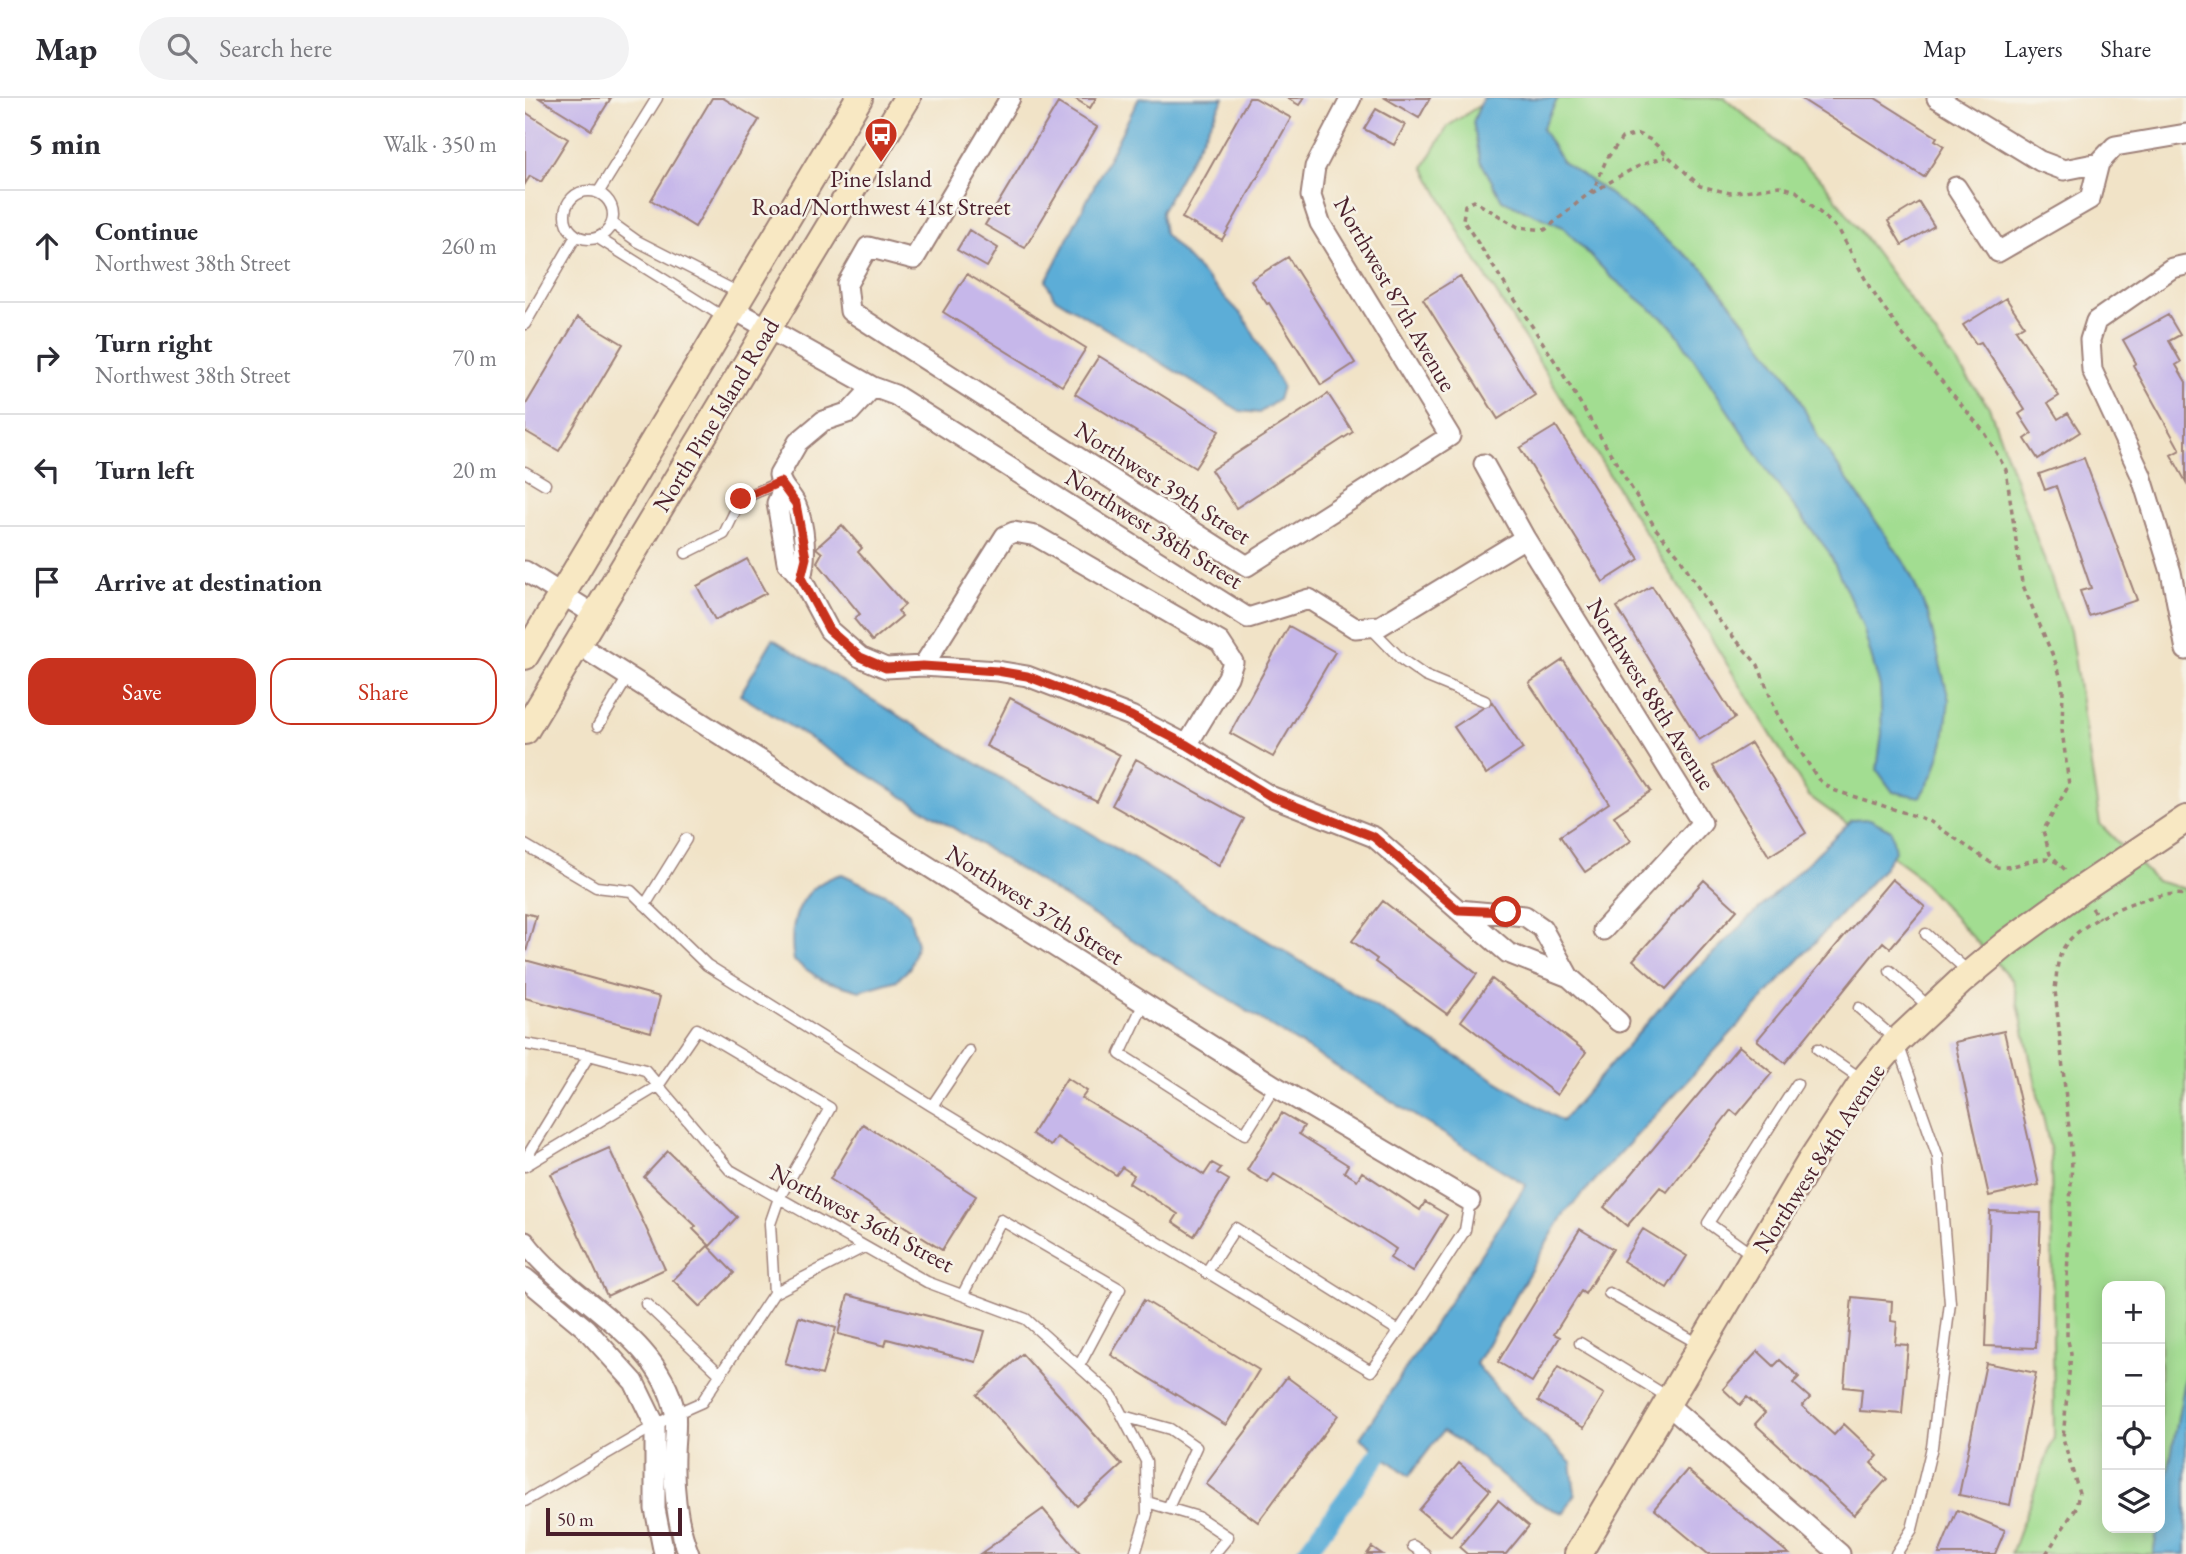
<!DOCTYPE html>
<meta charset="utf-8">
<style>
body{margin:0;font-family:"EB Garamond",serif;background:#f2f2f3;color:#2b2b33}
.controls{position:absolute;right:21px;bottom:21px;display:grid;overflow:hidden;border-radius:14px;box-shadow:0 4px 18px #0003}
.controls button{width:63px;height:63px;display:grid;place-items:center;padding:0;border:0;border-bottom:2px solid #e1e1e2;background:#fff;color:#2b2b33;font:35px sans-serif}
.scale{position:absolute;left:21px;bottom:18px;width:136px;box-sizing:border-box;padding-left:7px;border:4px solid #4a1f2b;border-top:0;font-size:19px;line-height:24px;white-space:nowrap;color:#4a1f2b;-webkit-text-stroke:5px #f7f3e8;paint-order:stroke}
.stop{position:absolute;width:21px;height:21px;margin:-16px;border:5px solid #c8321e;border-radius:50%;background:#fff}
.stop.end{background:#c8321e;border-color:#fff;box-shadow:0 2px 7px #0008}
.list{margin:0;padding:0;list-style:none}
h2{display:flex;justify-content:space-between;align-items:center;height:91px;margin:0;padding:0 28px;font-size:30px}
h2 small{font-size:23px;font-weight:400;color:#7c7c81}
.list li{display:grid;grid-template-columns:46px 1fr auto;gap:21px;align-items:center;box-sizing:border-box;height:112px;padding:0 28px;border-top:2px solid #e1e1e2}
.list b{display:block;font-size:26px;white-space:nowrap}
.list p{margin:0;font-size:23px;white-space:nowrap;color:#7c7c81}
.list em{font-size:23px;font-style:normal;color:#7c7c81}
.actions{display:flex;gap:14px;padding:21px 28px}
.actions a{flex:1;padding:16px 0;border:2px solid #c8321e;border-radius:21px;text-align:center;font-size:24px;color:#c8321e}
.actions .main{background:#c8321e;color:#fff}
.icon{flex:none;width:38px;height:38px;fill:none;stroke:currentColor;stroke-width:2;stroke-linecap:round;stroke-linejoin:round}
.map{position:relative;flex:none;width:1661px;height:1456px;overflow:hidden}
header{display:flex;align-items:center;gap:42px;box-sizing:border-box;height:98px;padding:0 35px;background:#fff;border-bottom:2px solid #e1e1e2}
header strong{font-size:33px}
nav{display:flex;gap:38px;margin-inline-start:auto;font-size:24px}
.search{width:490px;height:63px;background:#f2f2f3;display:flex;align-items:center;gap:18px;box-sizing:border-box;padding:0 24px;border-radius:38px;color:#7c7c81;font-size:26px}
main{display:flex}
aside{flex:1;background:#fff}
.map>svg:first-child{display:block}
</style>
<header>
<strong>Map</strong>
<div class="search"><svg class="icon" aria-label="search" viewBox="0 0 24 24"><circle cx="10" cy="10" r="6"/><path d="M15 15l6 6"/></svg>Search here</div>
<nav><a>Map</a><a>Layers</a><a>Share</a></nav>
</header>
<main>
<aside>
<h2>5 min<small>Walk · 350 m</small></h2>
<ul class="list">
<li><svg class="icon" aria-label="ahead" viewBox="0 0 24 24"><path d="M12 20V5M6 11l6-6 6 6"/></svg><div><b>Continue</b><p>Northwest 38th Street</p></div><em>260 m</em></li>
<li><svg class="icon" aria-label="right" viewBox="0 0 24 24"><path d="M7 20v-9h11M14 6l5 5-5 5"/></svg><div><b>Turn right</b><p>Northwest 38th Street</p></div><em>70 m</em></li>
<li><svg class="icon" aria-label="left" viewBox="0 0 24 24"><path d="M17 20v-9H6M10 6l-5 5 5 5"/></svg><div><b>Turn left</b></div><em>20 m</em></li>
<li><svg class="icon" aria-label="arrive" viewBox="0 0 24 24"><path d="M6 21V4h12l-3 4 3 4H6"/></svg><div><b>Arrive at destination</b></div></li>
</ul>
<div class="actions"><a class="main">Save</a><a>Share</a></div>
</aside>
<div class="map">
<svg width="1661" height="1456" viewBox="0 0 1661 1456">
<rect width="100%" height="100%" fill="#f7f3e8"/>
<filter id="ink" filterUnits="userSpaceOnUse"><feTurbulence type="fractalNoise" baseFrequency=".0143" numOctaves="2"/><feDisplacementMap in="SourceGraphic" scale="14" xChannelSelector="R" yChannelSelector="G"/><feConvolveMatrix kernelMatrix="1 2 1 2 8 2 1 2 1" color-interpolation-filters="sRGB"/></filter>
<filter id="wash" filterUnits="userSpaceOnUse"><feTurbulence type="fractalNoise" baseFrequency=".00686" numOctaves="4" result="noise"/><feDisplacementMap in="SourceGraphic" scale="28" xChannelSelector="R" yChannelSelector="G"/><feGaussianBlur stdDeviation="1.57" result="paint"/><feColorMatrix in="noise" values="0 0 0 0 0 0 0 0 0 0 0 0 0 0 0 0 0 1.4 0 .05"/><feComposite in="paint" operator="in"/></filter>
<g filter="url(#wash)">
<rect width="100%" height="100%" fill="#f1e3c7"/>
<path fill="#a2dd91" stroke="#767e5e" stroke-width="2" fill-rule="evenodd" d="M966,0H1200L1298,83L1464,309L1545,533L1575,726L1631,783L1661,791V1456H1486L1529,1339L1526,1055L1488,883L1386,772L1284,698L939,143L899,69L923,28ZM1582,1188H1635V1430H1582Z"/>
<path fill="#5cadd7" stroke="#536681" stroke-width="2" d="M614,0H699L636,114L639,136L719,219L757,288L753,302L734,315L715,313L529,199L521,183Z
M958,0H1033L1017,31L1037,63L1082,94L1179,171L1265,282L1293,339L1381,467L1403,516L1424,602L1419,643L1409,675L1395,699L1368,694L1352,672L1357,635L1355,589L1337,526L1304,454L1250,384L1147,228L1085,178L1038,129L977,102L955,62L948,24Z
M248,541L1037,1023L1154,888L1327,722L1345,721L1366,732L1370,753L1356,773L1038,1117L951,1266L982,1303L1046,1365L1050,1395L1039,1415C995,1404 959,1356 918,1333L884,1378L835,1340L1001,1087L215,597Z
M317,776L366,799L384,815L392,846L385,870L372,882L335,893L297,882L269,863C262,824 275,787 317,776Z
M1661,1276V1456H1628Z"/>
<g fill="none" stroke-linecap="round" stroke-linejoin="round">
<path stroke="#5cadd7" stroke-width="19" d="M780,1456L869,1336"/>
</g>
<g id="blocks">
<path fill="#c6b7ea" d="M14,0H86L66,32Z
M187,0H198L234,22L170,129L126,102Z
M549,0H571L565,10Z
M724,0H730L766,20L697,142L657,120Z
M762,0H779L774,7Z
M860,0H905L894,20Z
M1275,0H1350L1412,39L1410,42L1419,48L1399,79Z
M533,5L572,29L500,150L460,127Z
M851,11L880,27L869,47L839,31Z
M0,14L43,41L16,84L5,78L0,86Z
M1394,104L1409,128L1377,147L1363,123Z
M444,132L473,150L462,169L432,152Z
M763,159L830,265L796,287L744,205L742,206L726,182Z
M442,176L561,250L537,288L418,214Z
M935,178L1010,297L973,321L898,201Z
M1481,200L1499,227L1491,232L1534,298L1523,305L1533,321L1543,315L1555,334L1513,361L1500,341L1507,336L1494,316L1500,312L1456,244L1451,246L1438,227Z
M1643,217L1655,237L1644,243L1656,264L1651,267L1661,284V384L1646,357L1655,352L1608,267L1611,265L1598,242Z
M53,219L98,246L34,353L0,333V308Z
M574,258L694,333L670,370L550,296Z
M803,296L828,334L711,410L686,372Z
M1031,328L1114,461L1078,484L995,350Z
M1559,360L1612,502L1564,518L1555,493L1566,490L1531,388L1520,392L1514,376Z
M317,427L337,450L333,454L380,507L373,513L377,518L347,543L329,521L335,516L292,464L297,455L291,450Z
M222,461L241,495L190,522L172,488Z
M1127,488L1210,620L1174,642L1092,509Z
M764,528L810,554L748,659L705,635Z
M1038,562L1126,693L1089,718L1106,743L1060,774L1035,738L1084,705L1004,585Z
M485,600L595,657L572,703L461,648Z
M967,604L998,651L961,676L929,629Z
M1226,645L1281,735L1244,758L1188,668Z
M611,661L719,721L694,768L587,707Z
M1367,781L1400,809L1365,850L1358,844L1260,965L1232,942Z
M1179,782L1212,812L1141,891L1108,862Z
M858,803L952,876L922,916L850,864L852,861L827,843Z
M0,815L11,818L1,854H0Z
M0,862L135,899L126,934L0,900Z
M967,881L1061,954L1032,997L936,923Z
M1479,933L1514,1087L1464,1098L1430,944Z
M1214,948L1247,975L1212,1017L1206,1012L1142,1094L1135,1089L1102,1128L1079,1109Z
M542,980L562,993L557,1000L640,1050L679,1077L687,1065L696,1070L692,1075L704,1082L669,1138L648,1124L653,1116L604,1085L609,1077L597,1069L591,1077L532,1039L526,1048L507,1036Z
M757,1015L779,1028L774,1036L823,1067L819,1074L832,1082L837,1074L895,1112L900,1104L922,1117L887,1174L865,1160L871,1151L858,1142L749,1076L743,1085L722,1072Z
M338,1026L451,1098L417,1152L305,1081Z
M84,1050L140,1171L82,1198L26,1076Z
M143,1053L212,1119L185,1148L168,1131L171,1128L119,1079Z
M1465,1113L1516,1115L1511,1250L1460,1248Z
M1055,1131L1088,1151L1060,1196L1056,1193L1029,1236L1035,1239L1007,1284L973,1264Z
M1118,1131L1162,1158L1142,1190L1098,1163Z
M183,1148L209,1175L175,1209L148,1182Z
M323,1197L460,1233L451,1264L362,1241L360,1248L313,1236Z
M1327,1199L1367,1203L1366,1223L1372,1224L1370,1246L1383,1247L1377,1316L1335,1313L1337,1291L1319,1289Z
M619,1202L734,1272L701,1327L586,1257Z
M274,1219L311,1230L297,1277L260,1266Z
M1233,1253L1249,1268L1255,1262L1274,1279L1268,1285L1285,1300L1277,1308L1309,1337L1319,1326L1353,1358L1346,1365L1362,1381L1329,1417L1230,1326L1240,1315L1222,1299L1215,1307L1198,1291Z
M497,1256L597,1367L552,1408L452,1297Z
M1461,1265L1511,1275L1485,1407L1434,1397Z
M1033,1269L1079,1296L1059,1330L1013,1303Z
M762,1279L813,1317L733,1424L681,1386Z
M934,1365L965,1392L926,1438L894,1412Z
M1162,1372L1264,1456H1183L1129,1411Z
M973,1402L1004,1428L981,1456H942L934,1449Z
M518,1411L556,1456H455Z
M1432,1412L1480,1432L1470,1456H1414Z
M847,1449L857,1456H842Z"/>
</g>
</g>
<g filter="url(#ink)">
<use href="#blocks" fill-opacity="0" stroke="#9e8179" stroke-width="2"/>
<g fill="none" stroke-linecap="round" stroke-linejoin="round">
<defs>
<path id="lane" d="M40 117a24 24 0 1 1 48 0a24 24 0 1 1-48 0Z
M73,95L132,0
M87,125L112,143L216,196
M73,140L200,220
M0,226L51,138
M0,374L20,386
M161,455L199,436L216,401L255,384
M845,529L876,561L900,578L960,603
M73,628L103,579
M0,747L71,789L106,793L182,867L407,1008L444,953
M120,807L161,741
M1401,836L1445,875
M1365,873L1406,911
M619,905L595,956L720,1036L750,988
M1334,910L1372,943L1413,1059L1425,1205L1407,1349L1387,1431L1371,1456
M0,946L64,957L120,972L205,1072L402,1184L501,1221L587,1298L621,1363L622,1416L610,1456
M1293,951L1338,982
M407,1008L846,1273L874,1233
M0,1062L64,957
M0,1068L133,988L172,931L305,1010L254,1100L245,1126L249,1195
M1229,1158L1183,1125L1272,986
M681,1175L710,1130L874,1233L940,1132L945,1103
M1084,1195L1174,1246
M438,1196L476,1122L595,1191L554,1268
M121,1206L195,1276
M1055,1245L1143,1299
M598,1318L645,1331L671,1349L643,1410
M0,1403L150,1316L177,1304L249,1195L339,1149
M622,1404L673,1419L703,1439L689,1456
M888,1448L900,1456"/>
<path id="street" d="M485,0L389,161L343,149L322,186L325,213L722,468L925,338L795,125L786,98L790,69L826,0
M1412,0L1515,63L1539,72L1574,65
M1431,89L1473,154L1565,101L1574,65L1590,48L1661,36
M1661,167L1647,170L1571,223L1565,242L1567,272L1616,377L1646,474L1661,552
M208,211L348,289L370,297L723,520L784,501L830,530L855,528L1000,440
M959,366L1000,440L1177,725L1078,832
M258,391L252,405L262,464L276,480L304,532L335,559L361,570L398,568L472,573L502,578L606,618L662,647L745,698L849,739L983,855L1044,879L1094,924
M0,473L70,517
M276,480C282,458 280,428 271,407C266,395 256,391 254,377L273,344L298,323L325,314L348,289
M52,546L750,988L945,1103
M398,568L480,438L489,434L511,438L695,544L708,564L703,579L662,647
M933,812L1000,818L1017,830L1044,879
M0,1144C44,1203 133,1236 150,1314C152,1327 149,1344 149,1357C148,1391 151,1424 164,1456
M0,1180L60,1230L109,1284L130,1327V1411L139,1456
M1143,1307L1315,1456"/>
<path id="secondary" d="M0,558L334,0
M0,633L382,0
M1053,1456L1285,1064L1339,982L1372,943L1435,884L1482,845L1555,792L1661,721"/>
</defs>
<use href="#lane" stroke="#9e8179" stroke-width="13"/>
<use href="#street" stroke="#9e8179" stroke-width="23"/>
<use href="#secondary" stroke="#9e8179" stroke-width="30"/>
<path stroke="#9e8179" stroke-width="3.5" stroke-dasharray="5 5" stroke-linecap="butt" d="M1067,95C1092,80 1111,66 1141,59
M1533,765C1514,753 1493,772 1472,769L1403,722L1308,692L1293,681L1253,618L1233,567L1191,519L1154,458L1131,431L1033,268L938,122L940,107L949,103L993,129L1020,132L1069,91L1081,62L1097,40L1113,36L1126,42L1175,88L1205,95L1254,88L1271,93L1314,132L1345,190L1378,237L1460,335L1481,372L1497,485L1533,570L1538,590L1537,632L1544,687L1518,733L1525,756L1543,775
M1567,810L1574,820
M1521,1456L1551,1410L1554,1395L1538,1340L1546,1255L1542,1239V1180L1547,1060L1530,892C1532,876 1531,863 1539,849C1558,820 1628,791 1661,797"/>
<use href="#lane" stroke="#fff" stroke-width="10"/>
<use href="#street" stroke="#fff" stroke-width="19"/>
<use href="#secondary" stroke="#f8e8c3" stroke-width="26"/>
</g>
</g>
<g fill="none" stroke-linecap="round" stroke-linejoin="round" filter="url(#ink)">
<path stroke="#c8321e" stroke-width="9" d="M216,401L255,384L271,406L281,460L276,480L304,532L335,559L361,570L398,568L472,573L502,578L606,618L662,647L745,698L849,739L933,812L981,814"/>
</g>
<defs>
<symbol id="bus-pin" viewBox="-11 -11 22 30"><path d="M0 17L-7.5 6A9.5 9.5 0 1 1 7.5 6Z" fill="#c8321e" stroke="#f7f3e8"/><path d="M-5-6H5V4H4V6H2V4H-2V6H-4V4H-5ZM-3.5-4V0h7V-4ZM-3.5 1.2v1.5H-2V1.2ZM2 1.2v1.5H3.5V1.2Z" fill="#fff"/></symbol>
</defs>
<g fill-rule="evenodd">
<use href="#bus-pin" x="337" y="17" width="38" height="52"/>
</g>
<g text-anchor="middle" stroke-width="5" stroke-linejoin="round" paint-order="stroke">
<g font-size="24" fill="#4a1f2b" stroke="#f7f3e8">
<text x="356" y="89">Pine Island<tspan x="356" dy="28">Road/Northwest 41st Street</tspan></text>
</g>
<g font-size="24" fill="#4a1f2b" stroke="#f7f3e8">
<text transform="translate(870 196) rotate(60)" y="8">Northwest 87th Avenue</text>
<text transform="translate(191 317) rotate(-59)" y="8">North Pine Island Road</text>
<text transform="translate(638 385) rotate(33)" y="8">Northwest 39th Street</text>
<text transform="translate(629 431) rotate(32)" y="8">Northwest 38th Street</text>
<text transform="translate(1126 596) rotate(58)" y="8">Northwest 88th Avenue</text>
<text transform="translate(510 807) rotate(32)" y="8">Northwest 37th Street</text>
<text transform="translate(1294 1060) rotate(-57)" y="8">Northwest 84th Avenue</text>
<text transform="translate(337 1120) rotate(28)" y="8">Northwest 36th Street</text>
</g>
</g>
</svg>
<div class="controls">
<button>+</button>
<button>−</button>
<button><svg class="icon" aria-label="locate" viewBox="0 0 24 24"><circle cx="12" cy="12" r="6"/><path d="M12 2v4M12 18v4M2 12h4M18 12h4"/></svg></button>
<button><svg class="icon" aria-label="layers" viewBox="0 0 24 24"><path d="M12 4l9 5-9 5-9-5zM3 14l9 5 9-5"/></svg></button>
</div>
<div class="scale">50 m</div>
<div class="stop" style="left:981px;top:814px"></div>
<div class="stop end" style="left:216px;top:401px"></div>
</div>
</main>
